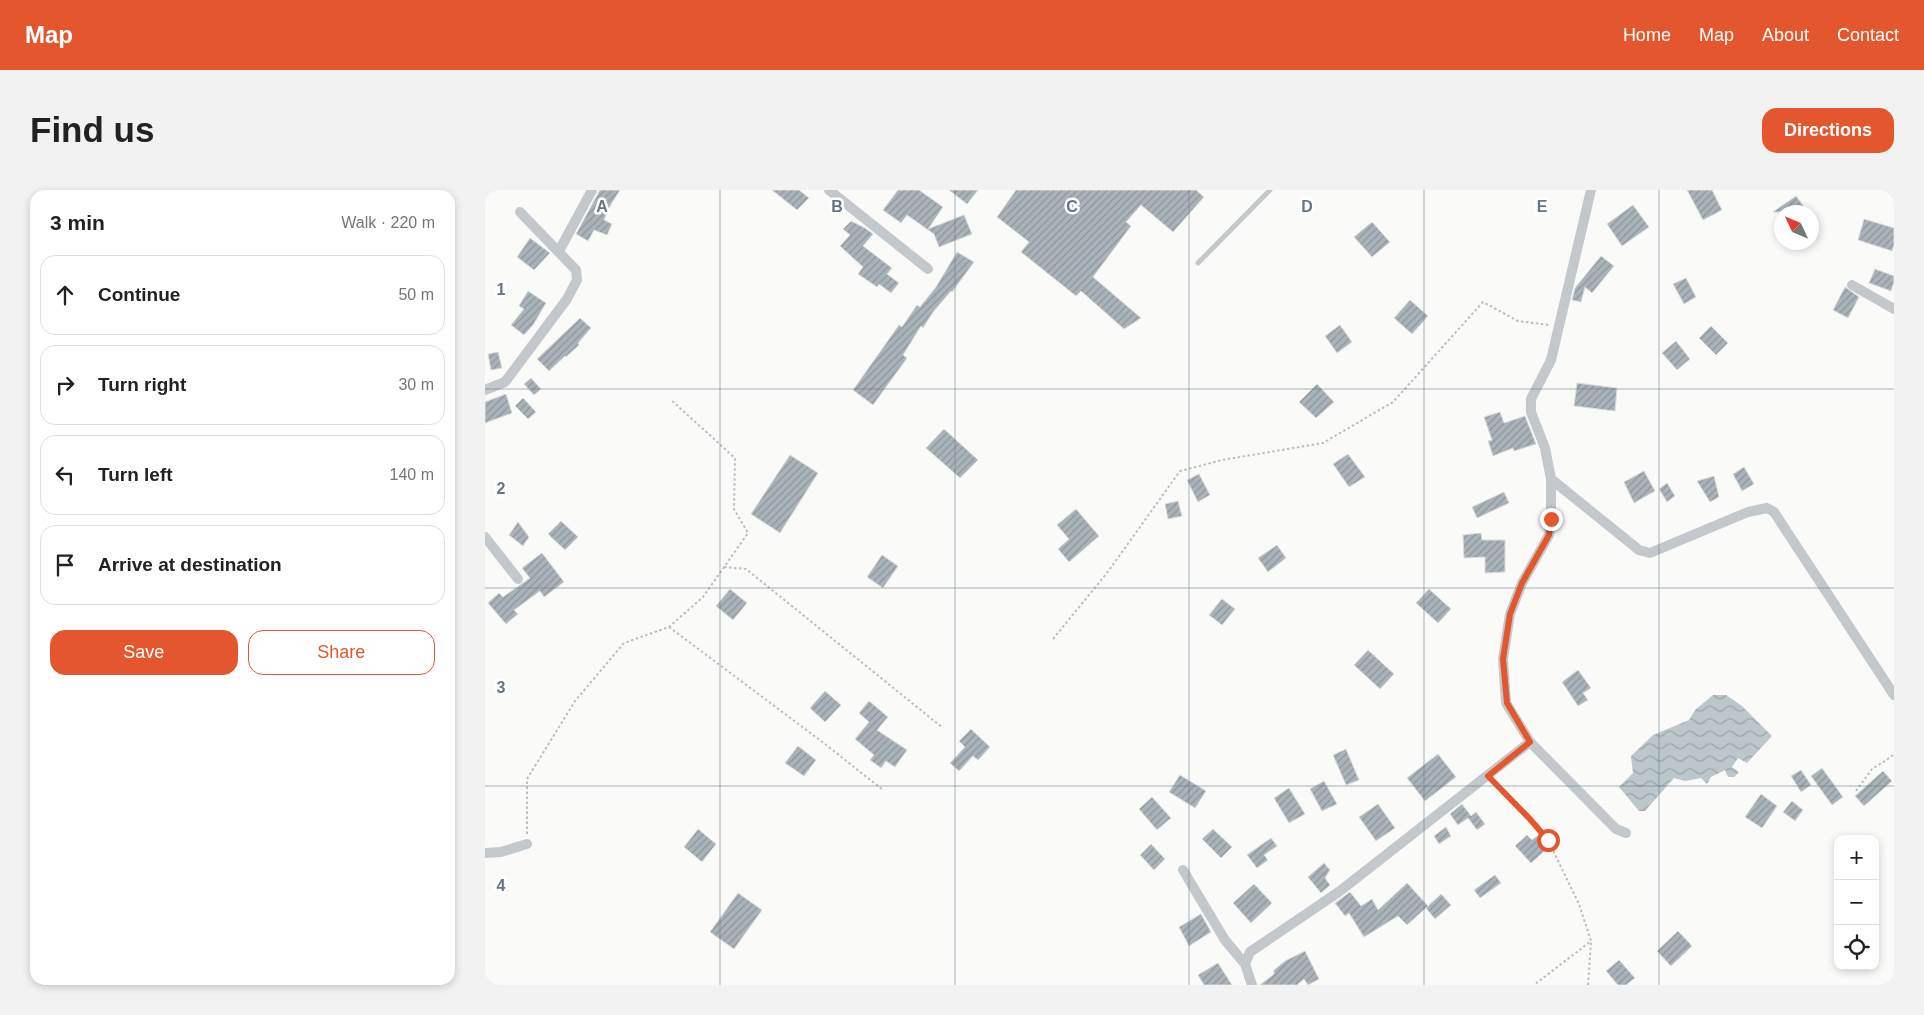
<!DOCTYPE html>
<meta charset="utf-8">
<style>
body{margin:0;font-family:Helvetica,sans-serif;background:#f2f2f2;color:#222}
.controls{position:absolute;right:15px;bottom:15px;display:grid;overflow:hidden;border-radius:10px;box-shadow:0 2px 8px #0003}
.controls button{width:45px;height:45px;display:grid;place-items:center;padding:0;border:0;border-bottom:1px solid #e0e0e0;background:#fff;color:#222;font:25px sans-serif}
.compass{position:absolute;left:1289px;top:15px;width:45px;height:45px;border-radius:50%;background:#fff;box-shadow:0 2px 8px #0003;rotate:314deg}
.stop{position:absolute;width:15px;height:15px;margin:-11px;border:4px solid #e4572e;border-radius:50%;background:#fff}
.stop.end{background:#e4572e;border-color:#fff;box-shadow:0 1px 5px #0008}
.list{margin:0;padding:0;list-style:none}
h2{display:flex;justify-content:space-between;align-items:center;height:65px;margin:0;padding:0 20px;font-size:21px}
h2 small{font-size:16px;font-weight:400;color:#767676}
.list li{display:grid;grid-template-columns:32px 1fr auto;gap:15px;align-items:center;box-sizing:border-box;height:80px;margin:0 10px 10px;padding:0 10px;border:1px solid #e0e0e0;border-radius:15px}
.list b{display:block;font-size:19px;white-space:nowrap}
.list em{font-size:16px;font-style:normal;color:#767676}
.actions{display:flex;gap:10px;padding:15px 20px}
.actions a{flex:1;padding:11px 0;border:1px solid #e4572e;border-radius:15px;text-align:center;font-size:18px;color:#e4572e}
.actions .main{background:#e4572e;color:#fff}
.icon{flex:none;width:28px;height:28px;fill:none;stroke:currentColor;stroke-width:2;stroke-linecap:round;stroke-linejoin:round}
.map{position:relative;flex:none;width:1409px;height:795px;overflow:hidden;border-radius:15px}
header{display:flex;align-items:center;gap:30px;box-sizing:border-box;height:70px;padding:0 25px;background:#e4572e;color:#fff}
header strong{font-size:24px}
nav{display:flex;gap:28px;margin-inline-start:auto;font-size:18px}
.intro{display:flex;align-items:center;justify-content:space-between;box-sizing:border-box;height:120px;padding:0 30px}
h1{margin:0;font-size:35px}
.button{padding:12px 22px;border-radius:15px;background:#e4572e;color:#fff;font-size:18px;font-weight:700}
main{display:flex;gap:30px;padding:0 30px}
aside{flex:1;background:#fff;border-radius:15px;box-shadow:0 2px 8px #0003}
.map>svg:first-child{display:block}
</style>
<header>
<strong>Map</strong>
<nav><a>Home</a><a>Map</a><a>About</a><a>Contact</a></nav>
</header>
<div class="intro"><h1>Find us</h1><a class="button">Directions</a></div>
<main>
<aside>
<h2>3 min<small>Walk · 220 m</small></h2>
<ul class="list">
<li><svg class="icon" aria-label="ahead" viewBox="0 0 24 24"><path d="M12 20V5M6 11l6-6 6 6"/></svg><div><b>Continue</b></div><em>50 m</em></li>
<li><svg class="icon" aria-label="right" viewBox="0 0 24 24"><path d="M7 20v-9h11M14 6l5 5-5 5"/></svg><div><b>Turn right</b></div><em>30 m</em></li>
<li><svg class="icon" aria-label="left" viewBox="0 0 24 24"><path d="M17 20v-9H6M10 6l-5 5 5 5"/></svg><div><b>Turn left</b></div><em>140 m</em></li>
<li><svg class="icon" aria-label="arrive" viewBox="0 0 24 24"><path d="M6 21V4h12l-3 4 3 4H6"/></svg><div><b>Arrive at destination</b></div></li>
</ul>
<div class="actions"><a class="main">Save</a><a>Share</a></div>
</aside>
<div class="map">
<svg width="1409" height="795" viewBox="0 0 1409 795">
<defs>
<pattern id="water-waves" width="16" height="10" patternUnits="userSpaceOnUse" patternTransform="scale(1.25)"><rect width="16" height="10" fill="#bbc7cb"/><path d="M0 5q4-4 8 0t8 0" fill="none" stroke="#9ca6aa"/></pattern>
<pattern id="building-hatch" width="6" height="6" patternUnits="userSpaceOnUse" patternTransform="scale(1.25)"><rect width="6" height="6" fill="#aab3b9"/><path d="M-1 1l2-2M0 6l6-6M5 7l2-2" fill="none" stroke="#8e969c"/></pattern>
</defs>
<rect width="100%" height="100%" fill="#fafaf8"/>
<path fill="url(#water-waves)" d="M1228,505H1241L1257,516L1287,546L1262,573L1253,568L1247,577L1254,582L1249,587H1243L1240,580L1226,587L1222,594L1216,588L1200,591L1189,588L1160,621H1154L1134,597L1148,583L1146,566L1168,545L1204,530L1210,520Z"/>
<path fill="url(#building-hatch)" stroke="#dcdcda" d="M115,0H135L125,16L119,30L127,34L122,45L109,40L103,51L91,44Z
M287,0H314L324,8L312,20Z
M413,0H434L458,17L443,39L479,25L487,44L454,57L449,44L422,25L416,33L398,20Z
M464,0H493L482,14Z
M531,0H711L719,7L688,42L656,15L641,32L646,36L608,87L656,128L639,139L596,101L591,106L536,62L544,52L512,27Z
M1202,0H1227L1237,20L1218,30Z
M1311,6L1323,22H1288Z
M1148,15L1164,37L1137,56L1122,34Z
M1379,29L1409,38V55L1407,61L1373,50Z
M366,31L380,38L388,44L378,56L407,78L402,84L414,93L406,103L394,94L392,97L373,84L378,77L355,56L365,45L358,39Z
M887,32L905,52L887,67L869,47Z
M45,48L65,63L49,80L32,67Z
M472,62L489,72L467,102L466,101L448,122L438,138L436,136L418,165L422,168L388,215L368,200L414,135L417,137L432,115L435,117L451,97Z
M1116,66L1129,76L1107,103L1100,97L1096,112L1087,110L1090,98Z
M1390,79L1409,86V92L1406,101L1384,93Z
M1201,88L1211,107L1199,114L1188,94Z
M1360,97L1374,107L1363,128L1348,120Z
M43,101L61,113L48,135L39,145L26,135L39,119L34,116Z
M925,110L943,126L927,144L909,128Z
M95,128L106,138L93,153L94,155L81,167L80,166L64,181L52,169Z
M855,135L867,152L852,163L840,146Z
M1226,136L1243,153L1231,165L1214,148Z
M1191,151L1205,169L1192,180L1177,163Z
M13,162L17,178L6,180L3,164Z
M46,188L56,199L49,205L39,194Z
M1092,193L1132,198L1130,221L1089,216Z
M832,194L849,212L831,228L814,212Z
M21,204L27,223L0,233V212Z
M38,208L51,222L43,229L30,216Z
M1015,222L1019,233L1040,226L1051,254L1029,261L1028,258L1008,266L1003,251L1007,250L999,227Z
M459,239L493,270L475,288L441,258Z
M863,264L880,287L864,297L848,274Z
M305,265L333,283L295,343L266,324Z
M1259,277L1269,294L1257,301L1248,284Z
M1159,281L1170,301L1149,313L1139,292Z
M714,284L725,305L713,312L702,290Z
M1229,286L1234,307L1225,312L1212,291Z
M1182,293L1190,306L1182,312L1174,299Z
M1019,302L1024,313L992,328L987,317Z
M693,311L697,326L683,329L680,314Z
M591,319L614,346L584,372L573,359L584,349L572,335Z
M76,331L93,347L80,360L63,344Z
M33,332L44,347L38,356L24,345Z
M996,343L997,350H1020V382L1000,383V367L979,368L978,345Z
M792,355L801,368L783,382L773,368Z
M57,363L79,392L59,407L55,401L29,420L33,424L21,434L3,413L14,403L18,407L45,388L37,378Z
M397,365L413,376L398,398L382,387Z
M245,399L262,413L248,430L231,416Z
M944,399L966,419L953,433L931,413Z
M737,409L750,419L737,435L724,425Z
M883,460L909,484L895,499L869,475Z
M1093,480L1106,498L1098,503L1103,510L1093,516L1077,492Z
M340,501L356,515L340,532L325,518Z
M384,511L403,527L392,540L422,560L410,577L401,571L396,578L385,570L389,565L370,549L384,532L374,523Z
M486,539L505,557L493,570L488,566L474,581L465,573L480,557L474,551Z
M313,556L331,570L319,586L300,573Z
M861,559L874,590L861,595L848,565Z
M953,564L971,587L940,611L922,588Z
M1337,578L1358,607L1347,615L1326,586Z
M1316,580L1326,595L1316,602L1306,586Z
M1398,581L1407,591L1379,616L1370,606Z
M695,585L721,601L710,618L684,602Z
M839,591L852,614L837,621L825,599Z
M804,598L820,624L804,633L789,608Z
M1276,604L1292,616L1277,638L1260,627Z
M667,607L686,628L672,640L654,619Z
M1307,611L1318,620L1310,631L1298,622Z
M893,614L910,638L891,651L874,627Z
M977,614L986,626L991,622L1000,634L992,640L983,628L973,635L965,624Z
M961,637L966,646L954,654L949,646Z
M213,639L231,654L217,672L199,657Z
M728,639L747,657L736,668L717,649Z
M1042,645L1047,650L1052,646L1063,658L1046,673L1030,656Z
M786,648L792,656L779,665L783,670L772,678L762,665Z
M666,654L680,669L669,680L655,665Z
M839,673L845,680L840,688L845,695L836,703L823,687Z
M1010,685L1016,693L995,708L989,700Z
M922,693L943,716L922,735L913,726L879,747L864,723L860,726L850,713L865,702L876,716L887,709L893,720Z
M769,694L787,713L766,733L748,713Z
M253,703L277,720L249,759L225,742Z
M956,704L966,715L950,729L941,718Z
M716,724L726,742L704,756L694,737Z
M1193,741L1207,756L1186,776L1172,761Z
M820,761L834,789L823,795L819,789L812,795H775L789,784V780L800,771Z
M1134,770L1150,788L1141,795H1133L1121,781Z
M733,773L747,795H719L713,785Z"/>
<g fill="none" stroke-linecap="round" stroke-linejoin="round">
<path stroke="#bbbfc2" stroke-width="2" stroke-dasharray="2.5 2.5" stroke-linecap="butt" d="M239,377L261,379L458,538
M184,437L340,554L398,600
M568,449L622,383L695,281L737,270L838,253L908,212L998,112L1033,131L1064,135
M1010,593L1063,650L1094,714L1106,751L1049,795
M1371,601L1387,579L1406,567L1409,563
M42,644V589L90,511L139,453L184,437L218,407L263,343L249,319L250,268L186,210
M1103,795L1106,752"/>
<path stroke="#c3c8cc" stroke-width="5" d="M713,73L785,0"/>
<path stroke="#c3c8cc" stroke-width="10" d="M344,0L443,79
M1106,0L1066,170L1046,209V222L1060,258L1066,289V329L1064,345L1037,393L1025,424L1018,469L1021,513L1045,552L1131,639L1141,643
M74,61L107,0
M1367,95L1409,119
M0,200L20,192L82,109L92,90L91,80L35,22
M1066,289L1154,360L1165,363L1263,322L1282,318L1289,322L1409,505
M0,347L33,389
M0,663L16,662L42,654
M698,680L740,750L760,774
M767,795L760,774L765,762L855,701L1045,552"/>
</g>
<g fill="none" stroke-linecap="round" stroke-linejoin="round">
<path stroke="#e4572e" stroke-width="6" d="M1063,650L1044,628L1003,586L1045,552L1022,513L1018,469L1025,424L1037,393L1064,345L1066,329"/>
</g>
<path fill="none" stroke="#657683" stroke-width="1" stroke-opacity="0.55" d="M235,0V795M470,0V795M704,0V795M939,0V795M1174,0V795M0,199H1409M0,398H1409M0,596H1409"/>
<g font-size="16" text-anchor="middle" font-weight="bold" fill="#657683" stroke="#fff" stroke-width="5" stroke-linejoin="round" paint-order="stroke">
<text x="117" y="22">A</text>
<text x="352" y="22">B</text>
<text x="587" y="22">C</text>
<text x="822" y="22">D</text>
<text x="1057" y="22">E</text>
<text x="16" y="105">1</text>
<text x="16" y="304">2</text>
<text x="16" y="503">3</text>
<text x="16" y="701">4</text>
</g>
</svg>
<div class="controls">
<button>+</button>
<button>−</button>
<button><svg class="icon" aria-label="locate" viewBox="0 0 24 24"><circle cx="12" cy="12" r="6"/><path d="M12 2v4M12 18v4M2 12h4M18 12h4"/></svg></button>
</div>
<svg class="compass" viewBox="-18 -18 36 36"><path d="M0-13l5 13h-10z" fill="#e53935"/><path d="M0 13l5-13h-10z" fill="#767676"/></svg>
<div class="stop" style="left:1063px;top:650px"></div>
<div class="stop end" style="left:1066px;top:329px"></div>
</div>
</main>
